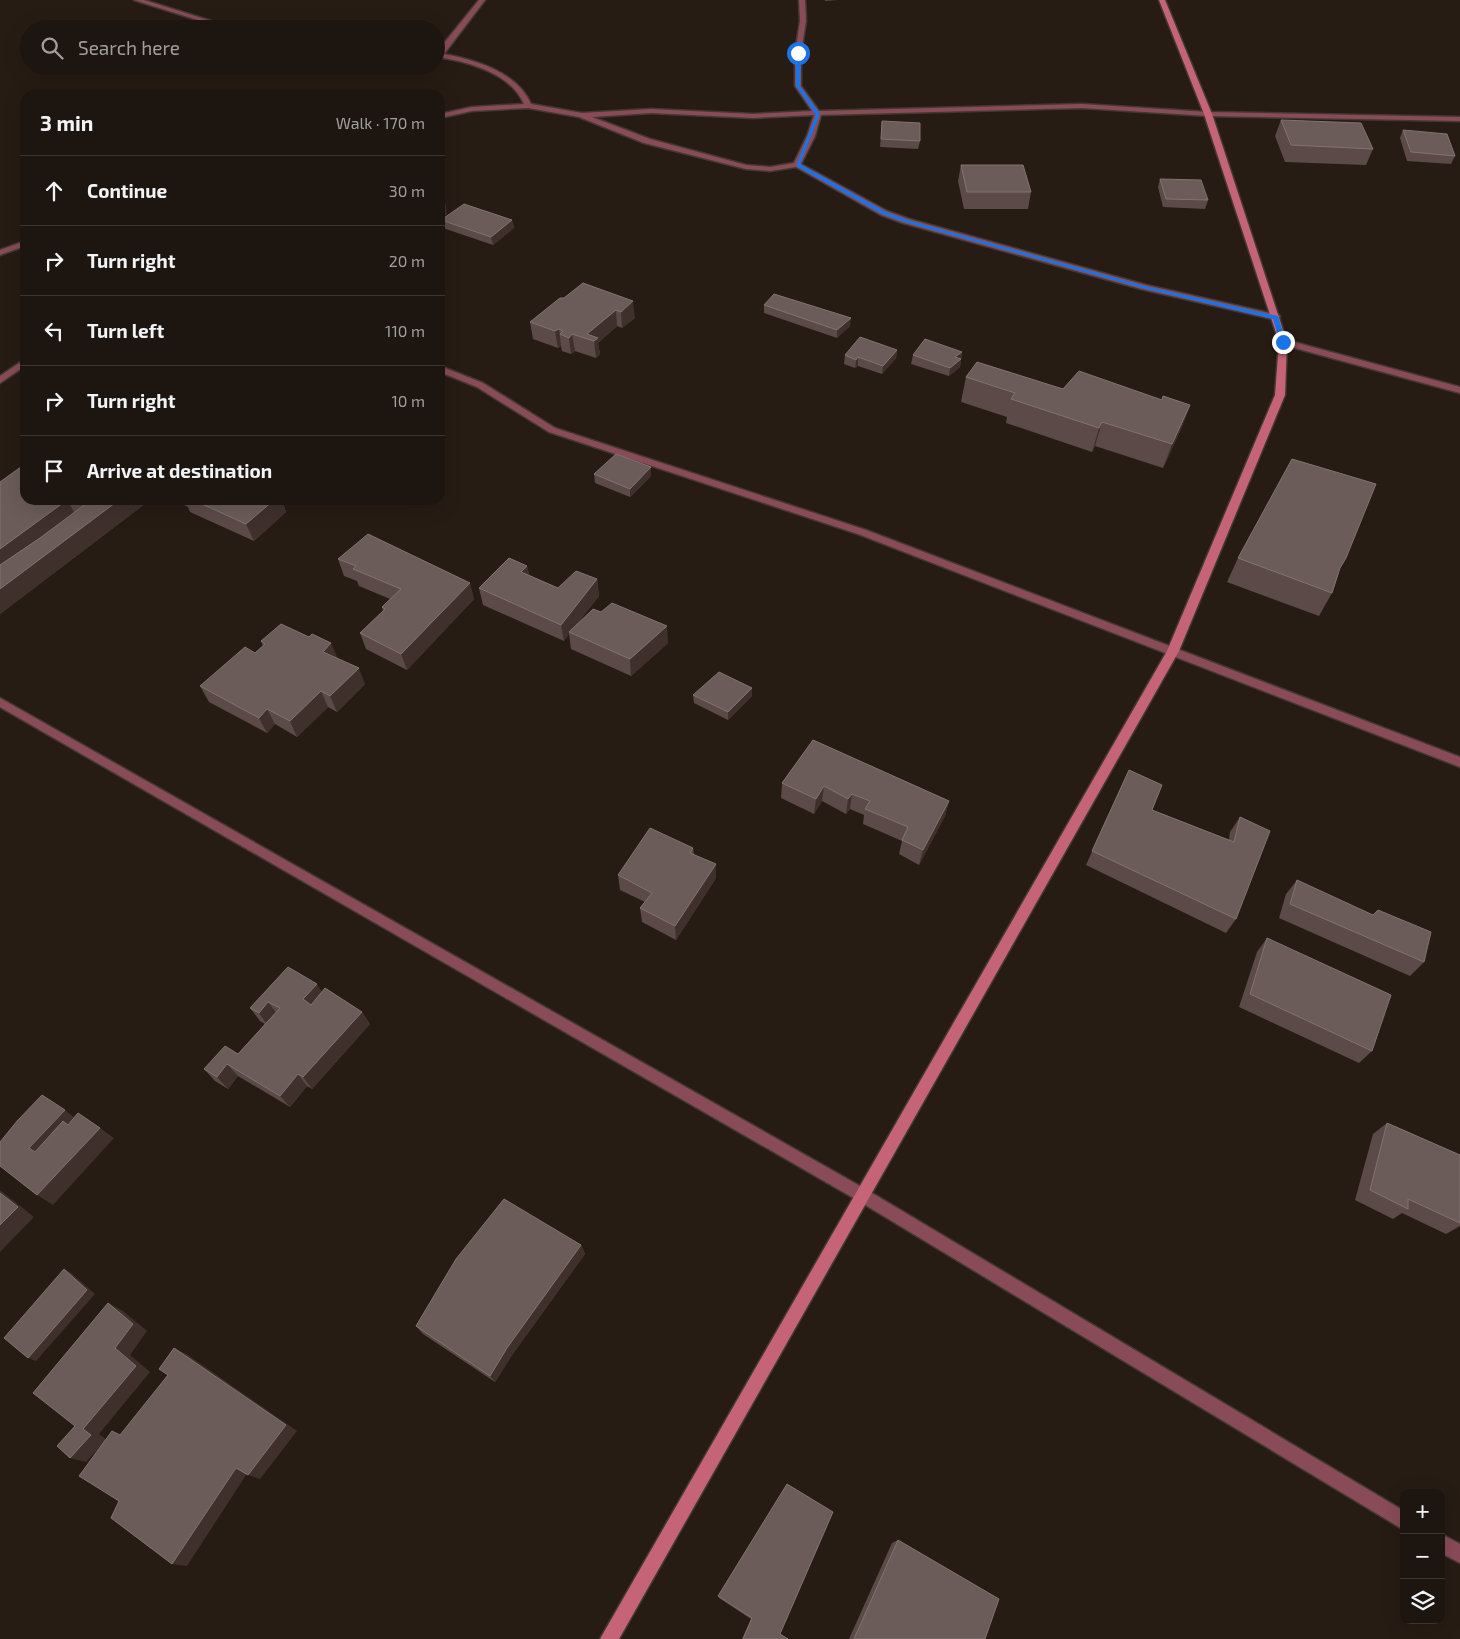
<!DOCTYPE html>
<meta charset="utf-8">
<style>
body{margin:0;font-family:"Exo 2",sans-serif;background:#2a221d;color:#f1f3f6}
.controls{position:absolute;right:15px;bottom:15px;display:grid;overflow:hidden;border-radius:10px;box-shadow:0 5px 20px #0002}
.controls button{width:45px;height:45px;display:grid;place-items:center;padding:0;border:0;border-bottom:1px solid #3b342f;background:#1d150f;color:#f1f3f6;font:25px sans-serif}
.stop{position:absolute;width:15px;height:15px;margin:-11px;border:4px solid #1a73e8;border-radius:50%;background:#fff}
.stop.end{background:#1a73e8;border-color:#fff;box-shadow:0 1px 5px #0008}
.list{margin:0;padding:0;list-style:none}
h2{display:flex;justify-content:space-between;align-items:center;height:65px;margin:0;padding:0 20px;font-size:21px}
h2 small{font-size:16px;font-weight:400;color:#a09f9e}
.list li{display:grid;grid-template-columns:32px 1fr auto;gap:15px;align-items:center;box-sizing:border-box;height:70px;padding:0 20px;border-top:1px solid #3b342f}
.list b{display:block;font-size:19px;white-space:nowrap}
.list em{font-size:16px;font-style:normal;color:#a09f9e}
.icon{flex:none;width:28px;height:28px;fill:none;stroke:currentColor;stroke-width:2;stroke-linecap:round;stroke-linejoin:round}
.map{position:relative;flex:none;width:1460px;height:1639px;overflow:hidden}
.search{position:absolute;background:#1d150f;box-shadow:0 5px 20px #0002;left:20px;top:20px;width:425px;height:55px;display:flex;align-items:center;gap:12px;box-sizing:border-box;padding:0 18px;border-radius:28px;color:#a09f9e;font-size:19px}
.panel{position:absolute;background:#1d150f;box-shadow:0 5px 20px #0002;left:20px;top:90px;width:425px;height:415px;border-radius:15px}
.map>svg:first-child{display:block}
</style>
<div class="map">
<svg width="1460" height="1639" viewBox="0 0 1460 1639">
<rect width="100%" height="100%" fill="#271c14"/>
<g fill="none" stroke-linecap="round" stroke-linejoin="round">
<defs>
<path id="street" d="M134,0H144L237,29H226Z
M479,0H485L444,54C476,60 517,72 531,104L582,113L651,109L753,114L812,111L795,86V53L800,21L799,0H805L806,21L801,53V86L819,111L1082,104L1208,112L1460,117V121L1208,116L1082,108L821,115L815,136L801,164L887,211L909,219L1146,285L1279,315L1280,317L1276,320L1141,289L903,223L881,215L796,167L770,171L746,169L644,143L579,117L528,108L472,111L440,118V114L472,107L524,104C511,73 467,61 436,57V53ZM651,113L753,118L814,115L807,136L794,163L770,167L746,165L650,139L592,117Z
M25,241V246L0,255V250Z
M1283,339L1460,387V393L1280,344V340Z
M25,359V366L0,383V376Z
M440,366L483,383L555,428L866,530L1460,757V767L858,534L549,432L477,387L440,372Z
M0,698L867,1190L1404,1511V1530L857,1200L0,707Z
M1441,1534L1460,1544V1563L1441,1553Z"/>
<path id="secondary" d="M1159,0H1165L1212,114L1287,342L1285,395L1179,651L619,1639H600L1167,651L1275,395L1279,342L1204,114Z"/>
</defs>
<use href="#street" stroke="#443932" stroke-width="3"/>
<use href="#secondary" stroke="#443932" stroke-width="3"/>
<use href="#street" fill="#894b57" fill-rule="evenodd"/>
<use href="#secondary" fill="#c56377" fill-rule="evenodd"/>
</g>
<path fill="#5b4a48" d="M825,0H838L825,1Z
M1281,120L1373,149L1366,165L1285,162L1275,136Z
M882,121L920,141L918,149L880,147Z
M1403,130L1455,156L1451,164L1407,161L1400,138Z
M961,165L1031,192L1028,209H964L958,181Z
M1160,179L1208,200L1205,209L1163,207L1158,187Z
M441,220H512L514,228L493,245L443,228Z
M583,283L635,318L622,328L617,326L598,343L600,354L596,358L575,351L571,354L562,351L561,346L558,348L533,339L530,322L564,298Z
M764,305L850,326L837,338L764,313Z
M897,350L896,358L882,374L858,366L855,368L844,364L845,355Z
M962,352L960,367L949,376L911,364L913,355Z
M966,377L1161,400L1190,405L1181,429L1163,468L1095,446L1092,452L1006,423L1007,417L961,402Z
M594,474L651,476L630,497L595,483Z
M0,482L25,500H150L0,614Z
M177,500H282L286,512L254,541L190,512L188,507L178,502Z
M1238,558L1339,572L1332,593L1319,616L1227,582Z
M338,559L474,599L407,670L366,649L360,633L383,611L382,607L390,599L359,586L357,581L344,576Z
M527,566L529,575L558,588L597,579L599,596L577,624L668,643L631,676L571,649L569,634L564,641L483,605L479,588Z
M261,641L338,659L365,684L337,712L328,707L297,737L275,724L267,733L209,702L200,686L255,653L263,646Z
M693,695L752,696L728,720L694,703Z
M813,740L949,801L945,816L919,865L899,854L902,841L863,824L864,815L850,809L846,814L822,801L814,814L781,798L782,783Z
M1129,770L1152,810L1229,840L1230,832L1240,817L1236,919L1226,933L1086,865Z
M693,848L694,854L716,878L676,940L642,922L640,908L645,902L620,890L618,875Z
M1297,880L1424,962L1410,976L1279,918L1286,894Z
M1267,938L1372,1051L1359,1063L1239,1007L1257,952Z
M288,967L322,992L362,1012L370,1024L312,1089L307,1086L290,1107L238,1076L228,1089L215,1081L204,1069L238,1054L265,1024L260,1021L250,1008Z
M1387,1123L1460,1155V1226L1446,1234L1402,1213L1393,1219L1355,1200L1373,1134Z
M581,1245L585,1254L512,1355L495,1382L423,1334L416,1326Z
M898,1540L985,1639H849L892,1543Z
M718,1596L780,1634L788,1639H742L751,1619L719,1598Z"/>
<path fill="#3f302c" d="M443,188L447,214L440,220V190Z
M512,220L514,228L493,245L491,237Z
M633,301L635,318L622,328L621,312Z
M616,310L617,326L598,343L600,354L596,358L594,341L587,334Z
M851,318L850,326L837,338V330Z
M559,329L561,346L558,348L555,331Z
M572,334L575,351L571,354L569,338Z
M897,350L896,358L882,374L883,366Z
M962,352L960,367L949,376L950,368L955,357Z
M858,357V366L855,368L856,360Z
M1190,405L1181,429L1163,468L1172,444Z
M1102,422L1095,446L1092,452L1099,428Z
M651,467V476L630,497V489Z
M67,500L77,517L0,568V549Z
M83,500H115L92,517L83,501Z
M119,500H150L0,614V589Z
M274,500H282L286,512L254,541L246,524Z
M527,566L531,582L521,572Z
M597,579L599,596L570,633L569,632V634L564,641L561,625Z
M470,583L474,599L407,670L401,654Z
M667,626L668,643L631,676L630,659Z
M331,643L338,659L323,652Z
M359,668L365,684L337,712L330,696Z
M752,688V696L728,720V712Z
M321,691L328,707L297,737L290,721Z
M267,709L275,724L267,733L259,718Z
M824,786L822,801L814,814L816,799Z
M852,794L850,809L846,814L848,799Z
M949,801L945,816L919,865L923,850Z
M716,864V878L676,940L675,926Z
M317,984L325,997L312,1012L303,999Z
M268,1002L278,1015L268,1026L259,1013Z
M362,1012L370,1024L312,1089L303,1077Z
M227,1064L238,1076L228,1089L217,1077Z
M298,1074L307,1086L290,1107L280,1096Z
M65,1110L79,1121L44,1159L29,1148Z
M100,1128L114,1138L53,1205L37,1195Z
M0,1190L34,1217L0,1252Z
M581,1245L585,1254L512,1355L495,1382L490,1376L507,1348Z
M64,1269L71,1273L95,1294L36,1361L28,1358Z
M108,1303L123,1311L147,1331L130,1355L150,1372L99,1434L107,1440L86,1462L70,1458L83,1429L115,1348Z
M174,1348L188,1355L297,1431L260,1479L248,1475Z
M236,1468L248,1472L187,1566L172,1564Z"/>
<path fill="#6b5c59" stroke="#817370" d="M1281,120L1361,123L1373,149L1291,145Z
M882,121L920,123V141L881,139Z
M1403,130L1447,134L1455,156L1411,152Z
M961,165H1023L1031,192H967Z
M1160,179L1201,180L1208,200L1166,199Z
M440,196L444,197L440,201Z
M464,204L512,220L491,237L441,220Z
M583,283L633,301L621,312L616,310L587,334L598,338L594,341L572,334L569,338L560,334L563,331L559,329L555,331L530,322L560,298H564Z
M774,294L851,318L837,330L764,305Z
M860,337L897,350L883,366L858,357L856,360L845,355Z
M925,339L962,352L955,357L961,359L950,368L913,355Z
M977,362L1063,389L1079,371L1162,400L1163,396L1190,405L1172,444L1102,422L1099,428L1011,399L1015,393L966,377Z
M616,454L651,467L630,489L594,474Z
M1292,459L1376,484L1346,558L1340,568L1332,593L1238,558Z
M25,464V500H67L0,549V482Z
M91,500H119L0,589V565L40,538Z
M193,500H274L246,524Z
M368,534L470,583L401,654L360,633L385,609L382,607L401,589L353,569L356,566L338,559Z
M509,558L527,566L521,572L558,588L576,571L597,579L561,625L479,588Z
M612,603L667,626L630,659L569,632L593,609L601,612Z
M281,624L309,637L312,634L331,643L323,652L359,668L330,696L321,691L290,721L267,709L259,718L200,686L245,647L255,653L265,644L261,641Z
M719,672L752,688L728,712L693,695Z
M813,740L949,801L923,850L902,840L908,827L865,809L870,801L852,794L848,799L824,786L816,799L782,783Z
M1129,770L1162,785L1152,810L1234,842L1240,817L1270,831L1236,919L1092,851Z
M650,828L693,848L690,853L716,864L675,926L640,908L652,893L618,875Z
M1297,880L1373,915L1378,910L1431,932L1424,962L1290,904Z
M1267,938L1391,995L1372,1051L1250,994Z
M288,967L317,984L303,999L311,1005L325,988L362,1012L303,1077L298,1074L280,1096L227,1064L217,1077L204,1069L225,1046L238,1054L280,1008L268,1002L259,1013L250,1008Z
M42,1095L65,1110L29,1148L35,1152L63,1121L68,1125L78,1113L100,1128L37,1195L0,1166V1142L18,1120Z
M1387,1123L1460,1155V1223L1408,1199V1209L1370,1190Z
M0,1193L18,1207L0,1225Z
M504,1199L581,1245L507,1348L490,1376L416,1326L456,1259Z
M64,1269L87,1290L28,1358L4,1338Z
M108,1303L133,1324L115,1348L136,1366L83,1429L91,1435L70,1458L57,1446L75,1426L33,1393Z
M174,1348L286,1425L248,1475L236,1468L172,1564L111,1518L119,1501L79,1476L112,1431L120,1435L168,1375L159,1369Z
M787,1484L833,1512L780,1634L788,1639H743L752,1618L718,1596Z
M898,1540L999,1599L985,1639H854Z"/>
<path fill="#1a73e8" d="M798,52L801,53L800,86L820,114L800,164L886,212L908,220L1145,286L1278,316L1286,342L1283,344L1280,342L1273,319L1142,288L904,222L882,214L796,166L816,115L796,86V53Z"/>
</svg>
<div class="controls">
<button>+</button>
<button>−</button>
<button><svg class="icon" aria-label="layers" viewBox="0 0 24 24"><path d="M12 4l9 5-9 5-9-5zM3 14l9 5 9-5"/></svg></button>
</div>
<div class="stop" style="left:798px;top:53px"></div>
<div class="stop end" style="left:1283px;top:342px"></div>
<div class="search"><svg class="icon" aria-label="search" viewBox="0 0 24 24"><circle cx="10" cy="10" r="6"/><path d="M15 15l6 6"/></svg>Search here</div>
<section class="panel">
<h2>3 min<small>Walk · 170 m</small></h2>
<ul class="list">
<li><svg class="icon" aria-label="ahead" viewBox="0 0 24 24"><path d="M12 20V5M6 11l6-6 6 6"/></svg><div><b>Continue</b></div><em>30 m</em></li>
<li><svg class="icon" aria-label="right" viewBox="0 0 24 24"><path d="M7 20v-9h11M14 6l5 5-5 5"/></svg><div><b>Turn right</b></div><em>20 m</em></li>
<li><svg class="icon" aria-label="left" viewBox="0 0 24 24"><path d="M17 20v-9H6M10 6l-5 5 5 5"/></svg><div><b>Turn left</b></div><em>110 m</em></li>
<li><svg class="icon" aria-label="right" viewBox="0 0 24 24"><path d="M7 20v-9h11M14 6l5 5-5 5"/></svg><div><b>Turn right</b></div><em>10 m</em></li>
<li><svg class="icon" aria-label="arrive" viewBox="0 0 24 24"><path d="M6 21V4h12l-3 4 3 4H6"/></svg><div><b>Arrive at destination</b></div></li>
</ul>
</section>
</div>
